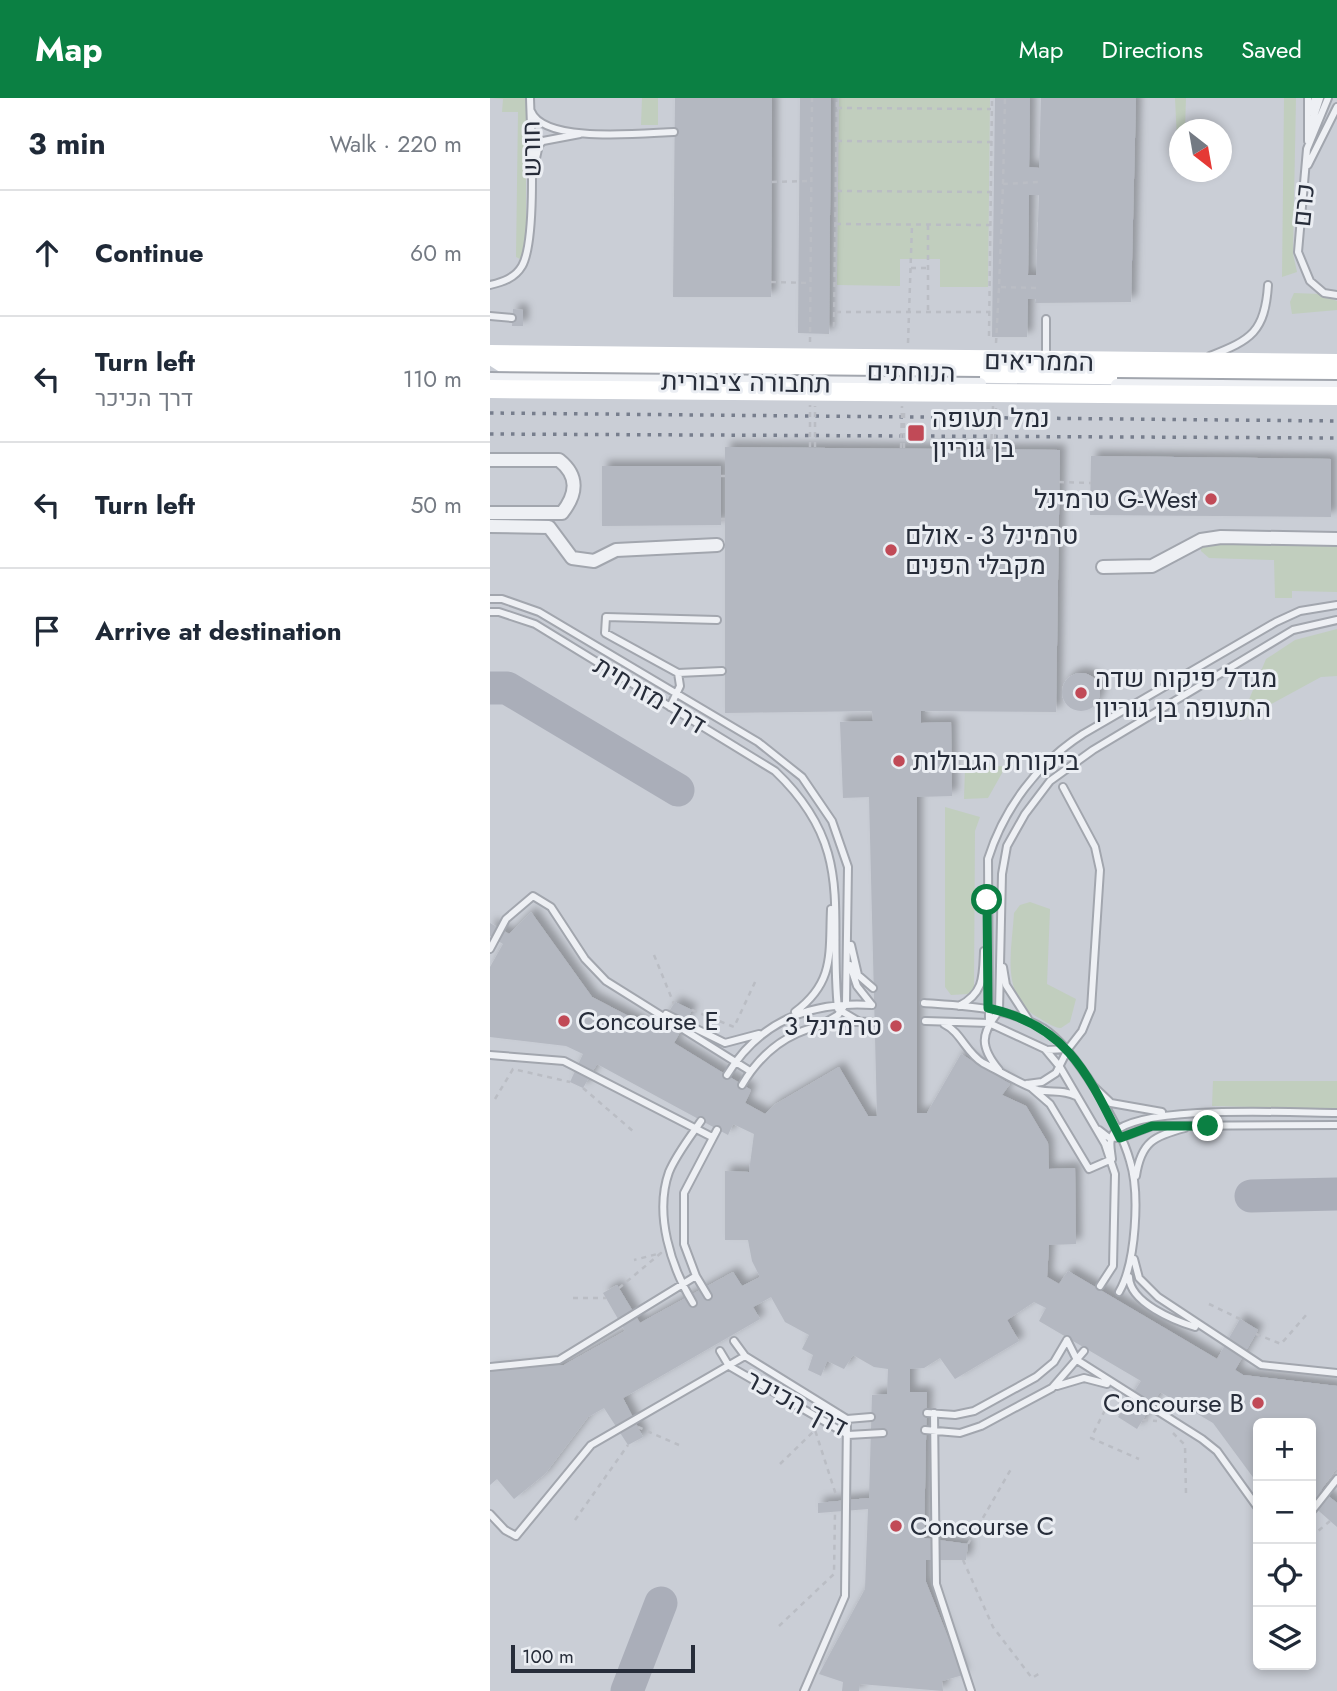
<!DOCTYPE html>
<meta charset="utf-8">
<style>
body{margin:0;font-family:Jost,Heebo,sans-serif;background:#f2f2f3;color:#1f2937}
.controls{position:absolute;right:21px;bottom:21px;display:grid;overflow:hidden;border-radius:10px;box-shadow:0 4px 10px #0003}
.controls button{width:63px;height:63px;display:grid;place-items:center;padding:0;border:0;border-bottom:2px solid #e0e1e3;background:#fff;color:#1f2937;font:35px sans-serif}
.compass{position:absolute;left:679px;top:21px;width:63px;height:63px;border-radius:50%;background:#fff;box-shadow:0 4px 10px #0003;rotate:149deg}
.scale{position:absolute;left:21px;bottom:18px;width:184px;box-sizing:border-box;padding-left:7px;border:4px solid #272d3a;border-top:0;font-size:19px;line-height:24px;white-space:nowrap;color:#272d3a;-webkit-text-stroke:5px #ebeef3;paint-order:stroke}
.stop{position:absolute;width:21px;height:21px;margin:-16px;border:5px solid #0b8043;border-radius:50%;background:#fff}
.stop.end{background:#0b8043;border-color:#fff;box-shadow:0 2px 7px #0008}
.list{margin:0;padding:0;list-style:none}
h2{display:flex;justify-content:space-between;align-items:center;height:91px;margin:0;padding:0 28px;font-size:30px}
h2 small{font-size:23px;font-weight:400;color:#747a83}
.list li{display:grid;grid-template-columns:46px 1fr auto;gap:21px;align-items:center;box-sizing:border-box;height:126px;padding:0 28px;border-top:2px solid #e0e1e3}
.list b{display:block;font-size:26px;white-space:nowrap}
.list p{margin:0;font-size:23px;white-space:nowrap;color:#747a83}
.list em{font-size:23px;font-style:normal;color:#747a83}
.icon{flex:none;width:38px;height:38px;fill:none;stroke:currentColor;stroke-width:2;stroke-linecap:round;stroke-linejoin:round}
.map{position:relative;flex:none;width:847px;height:1593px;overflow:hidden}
header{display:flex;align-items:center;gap:42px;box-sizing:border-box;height:98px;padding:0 35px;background:#0b8043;color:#fff}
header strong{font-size:33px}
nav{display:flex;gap:38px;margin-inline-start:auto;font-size:24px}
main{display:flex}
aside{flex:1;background:#fff}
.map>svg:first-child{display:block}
</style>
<header>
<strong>Map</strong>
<nav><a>Map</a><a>Directions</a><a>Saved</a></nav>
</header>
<main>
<aside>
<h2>3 min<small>Walk · 220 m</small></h2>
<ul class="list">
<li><svg class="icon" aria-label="ahead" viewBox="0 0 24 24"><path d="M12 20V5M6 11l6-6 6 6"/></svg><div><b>Continue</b></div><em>60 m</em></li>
<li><svg class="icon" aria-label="left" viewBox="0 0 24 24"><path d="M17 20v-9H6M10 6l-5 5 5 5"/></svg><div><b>Turn left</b><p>דרך הכיכר</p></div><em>110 m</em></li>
<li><svg class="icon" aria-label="left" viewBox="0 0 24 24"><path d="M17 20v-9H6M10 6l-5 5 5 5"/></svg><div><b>Turn left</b></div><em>50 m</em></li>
<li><svg class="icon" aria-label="arrive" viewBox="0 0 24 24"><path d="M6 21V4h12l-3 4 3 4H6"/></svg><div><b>Arrive at destination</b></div></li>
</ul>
</aside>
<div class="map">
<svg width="847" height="1593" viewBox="0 0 847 1593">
<defs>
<filter id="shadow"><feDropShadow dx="5.5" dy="-5.5" stdDeviation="3.5" flood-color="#0004"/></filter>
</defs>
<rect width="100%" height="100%" fill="#dcdfe5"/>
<path fill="#caced6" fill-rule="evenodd" d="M0,0H847V1593H0ZM690,32H732V74H690ZM768,1325H821V1567H768Z"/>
<path fill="#c1cebe" d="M0,0H36V139L35,152L30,161L26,159L28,14H12L13,1Z
M152,0H168V27H151Z
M349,0H500L498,189H450V161H410V188L347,187Z
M685,0H696L695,31L690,32L688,63Z
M794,0H806L803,156L807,174L792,179Z
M804,195L830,196L847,203V212L802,216L800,204Z
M719,445L847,447V494L802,493V500H785L784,462L719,460L711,453V448Z
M847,531V578L831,579L750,623L776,561L805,542Z
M516,668L498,700L474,701L475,669Z
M455,709L490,719L485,733L484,890L478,896L461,897L455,889Z
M540,804L560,811L557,886L586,901L580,924L571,930C563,930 555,923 547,919C510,896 522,853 524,815L530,807Z
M723,983H847V1011L722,1008Z"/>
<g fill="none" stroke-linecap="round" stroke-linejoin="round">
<path stroke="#aaaeb9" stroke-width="33" d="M0,590H17L188,692
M761,1098L847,1096
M137,1593L171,1505"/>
</g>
<path fill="#b4b8c1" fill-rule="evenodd" filter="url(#shadow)" d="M185,0H282L281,199H183Z
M310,0H341L339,236L308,235Z
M505,0H540L539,69L549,70L551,0H646L641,204L545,205L546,201H538L537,239H502ZM539,97H549L546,177H538Z
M23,211L33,212V228H22Z
M235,349L570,352L566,614L431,613V625L461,624L462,698L427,699V1015H437L471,956L520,986L512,997L536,1008L558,1045L559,1071L585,1070L586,1146L559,1147L557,1179L569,1186L578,1173L727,1261L750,1221L768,1232L745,1272L753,1277L847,1288V1370L831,1392L847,1405V1429L821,1406V1325H768V1386L723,1325L670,1294L647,1331L628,1319L651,1283L549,1223L556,1210L544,1204L517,1222L529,1243L465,1281L450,1260L434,1270L420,1271V1294H437L434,1440L478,1446L476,1462H436V1484L473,1577L452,1583L453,1593L370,1586L369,1593H352L353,1584L329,1576L375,1491L378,1411L328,1415V1405L379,1400L382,1297L397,1296L398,1271L384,1269L363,1257L354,1271L337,1263L331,1278L318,1272L323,1257L312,1251L319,1237L295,1224L281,1199L263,1209L270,1221L133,1300L153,1339L138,1347L114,1310L98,1319L55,1376L24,1401L7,1381L0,1387V1272L74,1267L135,1233L113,1195L127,1187L150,1225L243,1174L252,1188L270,1179L262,1163L258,1142H235V1073L259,1074L264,1036L243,1026L238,1037L107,966L93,990L80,984L93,956L76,948L0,939V869L13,846L0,838V825L19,836L41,814L102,899L167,933L185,904L202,912L184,945L261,992L255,1005L275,1016L284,1007L349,969L378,1018H387L379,699L353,700L350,624L383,623L382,613L235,615Z
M601,358L841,361V419L600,417Z
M112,368H231V427L112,428Z
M572 594a19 19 0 1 1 38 0a19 19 0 1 1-38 0Z"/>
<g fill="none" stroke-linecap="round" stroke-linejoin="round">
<defs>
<path id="lane" d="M838,0L817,51L808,154L820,183L834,195L847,197
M41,13C54,46 153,35 184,34
M820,15L825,0
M820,31L830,0
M818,43V0
M818,67L847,9
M44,69L49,47L53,43L90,36
M0,187C13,184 25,180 32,168C47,142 41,34 40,0
M0,218L22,220
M720,258C761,242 775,234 778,187
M556,259V221
M0,501H12L49,514L268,644L312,679L342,723L358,769L356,905L348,917L331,927
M0,514H9L45,526L285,673C367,751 338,812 348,911L368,923
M227,522L116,519L115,535L188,575L232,573
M180,609L190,588L188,575
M361,847L368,877L383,890
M0,851L16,821L43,798L61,809L95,861L116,883L260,973
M360,867L367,888L382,907
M513,869L516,887L538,921
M434,905C475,908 516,909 553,930C585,950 630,1027 640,1063C650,1095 646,1165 629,1194
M469,908C494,895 493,879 494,853
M305,914C345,884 339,856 341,811
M176,916L235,945L269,936
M435,923L499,925L555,951L570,969L615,1046L625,1076L623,1168L610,1188
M499,925L498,761C514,710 548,665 593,636L786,524L810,513L847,507
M454,926C471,934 476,955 493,965C505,971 536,989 548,992C563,995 572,991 586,998
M556,952L578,951
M0,957L74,963L222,1039
M509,972C490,949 490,936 509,913L512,776L517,748L535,716L560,683L603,652L803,532L847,522
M237,977C270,923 321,903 382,907
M537,986L560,1006L599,1071L622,1061C621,1052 618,1042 624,1035C649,1006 805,1015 847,1015
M537,986L552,984L566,975L578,951L592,933L601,911L610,772L605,749L573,689
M252,987C283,935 325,922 383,924
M603,988L621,1005L672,1014
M609,1032L618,1039L630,1040L662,1028L847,1027
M646,1078C651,1044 664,1038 695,1030
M644,1161L649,1180L668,1199L771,1267L847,1275
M639,1179C640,1205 685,1223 705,1229
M218,1198L206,1178L194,1146V1095L227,1032
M203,1205C181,1169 164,1116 179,1074C186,1057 200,1039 211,1023
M577,1242L587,1262L712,1341L727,1353L768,1410
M244,1243L255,1258L357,1321L381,1319
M230,1253L239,1268L358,1337L393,1335
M0,1269L69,1262L206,1178
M567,1288L594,1280L617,1286
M437,1315L465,1317L484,1313L546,1279L564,1264L577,1242
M444,1315L446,1486L481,1593
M435,1332L470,1335L491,1328L562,1290L594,1253
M821,1414L847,1381
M0,1416L15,1432L26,1438L101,1347L255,1258
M314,1593L355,1498L357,1321"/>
<path id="street" d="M0,362H69C89,378 87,396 72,415H0
M0,428L59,429L82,460L104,463L126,452L227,447
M613,469L662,468L711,442L731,439L847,441"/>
</defs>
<use href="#lane" stroke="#a2a6ae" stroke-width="10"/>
<use href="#street" stroke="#a2a6ae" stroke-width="16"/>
<path stroke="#babdc4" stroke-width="2.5" stroke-dasharray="5 5" stroke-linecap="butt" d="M347,10L501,11
M347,43L502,44
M282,84L321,83
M513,86L515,0
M347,93L501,94
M346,126L500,127
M438,127V214
M421,170H438
M281,184L321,185
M546,190L509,189L513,86L549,84
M346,214H500
M344,229L347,0
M499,238L502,0
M418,245L422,127
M231,378H235
M569,384L601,385
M231,421H235
M164,857L184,906
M202,912L244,929L266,882
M93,990L144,1034
M5,1001L23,971L80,984
M129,1190L171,1155L144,1162
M83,1200H116
M719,1206L750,1221
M766,1236L791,1246L817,1216
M630,1316L617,1308L601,1340L649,1361
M653,1322L667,1323
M148,1329L189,1347
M683,1335L695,1347L696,1396
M290,1366L325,1332L346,1397
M85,1422L138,1347
M821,1439L840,1423
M478,1446L521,1371
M473,1462L503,1529L542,1580L550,1575
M289,1528L344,1476L345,1414"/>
<use href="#lane" stroke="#eef0f4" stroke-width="6"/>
<use href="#street" stroke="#eef0f4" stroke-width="12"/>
<path stroke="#fff" stroke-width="18" d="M0,257L20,270L847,280"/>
<path stroke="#777e8d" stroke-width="3.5" stroke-dasharray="3.5 7" stroke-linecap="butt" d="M0,315L847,323
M0,336L847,340"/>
<defs>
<path id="street-bridge" d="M0,281L490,286
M627,287L847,289"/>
</defs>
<use href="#street-bridge" stroke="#a2a6ae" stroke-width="16" stroke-linecap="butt"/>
<path stroke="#babdc4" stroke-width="2.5" stroke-dasharray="5 5" stroke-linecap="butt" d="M320,244L322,0
M506,245L509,189
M320,349V307
M325,349V308
M411,350L412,308
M414,350V310
M501,351L503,308
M505,351L506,310"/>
<use href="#street-bridge" stroke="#eef0f4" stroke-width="12"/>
<path stroke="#fff" stroke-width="18" d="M0,256L847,265
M0,291L847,298"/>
</g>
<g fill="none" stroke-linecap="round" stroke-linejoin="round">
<path stroke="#0b8043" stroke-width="9" d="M497,802L498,910C576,927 597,974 630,1040L662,1028H718"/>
</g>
<g fill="#c14a57" stroke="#ebeef3" stroke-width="2.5">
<rect x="417" y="326" width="18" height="18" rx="3.5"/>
<circle cx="721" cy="401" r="7"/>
<circle cx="401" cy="452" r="7"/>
<circle cx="591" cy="595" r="7"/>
<circle cx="409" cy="663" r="7"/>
<circle cx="74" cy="923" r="7"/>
<circle cx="406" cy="928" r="7"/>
<circle cx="768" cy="1305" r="7"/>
<circle cx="406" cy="1428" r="7"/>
</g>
<g text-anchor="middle" stroke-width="6" stroke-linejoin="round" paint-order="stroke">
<g font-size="26" fill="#272d3a" stroke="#ebeef3">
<text transform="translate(41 51) rotate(-91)" y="9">חורש</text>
<text transform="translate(813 107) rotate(-84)" y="9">כרם</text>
<text transform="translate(549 263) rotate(1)" y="9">הממריאים</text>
<text transform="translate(421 274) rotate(1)" y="9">הנוחתים</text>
<text transform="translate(256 284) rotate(1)" y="9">תחבורה ציבורית</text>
<text transform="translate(160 597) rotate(31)" y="9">דרך מזרחית</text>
<text transform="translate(307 1305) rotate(28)" y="9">דרך הכיכר</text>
</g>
<g font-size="26" fill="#272d3a" stroke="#ebeef3" text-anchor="start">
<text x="442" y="329">נמל תעופה<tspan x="442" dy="30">בן גוריון</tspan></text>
<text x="707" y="410" text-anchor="end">טרמינל G-West</text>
<text x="415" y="446">טרמינל 3 - אולם<tspan x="415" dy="30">מקבלי הפנים</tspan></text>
<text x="605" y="589">מגדל פיקוח שדה<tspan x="605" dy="30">התעופה בן גוריון</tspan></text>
<text x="423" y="672">ביקורת הגבולות</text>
<text x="88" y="932">Concourse E</text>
<text x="392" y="937" text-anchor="end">טרמינל 3</text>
<text x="754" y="1314" text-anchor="end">Concourse B</text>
<text x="420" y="1437">Concourse C</text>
</g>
</g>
</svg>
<div class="controls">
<button>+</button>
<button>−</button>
<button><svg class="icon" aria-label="locate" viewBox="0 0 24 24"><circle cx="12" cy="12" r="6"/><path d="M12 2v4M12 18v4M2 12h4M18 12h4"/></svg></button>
<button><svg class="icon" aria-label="layers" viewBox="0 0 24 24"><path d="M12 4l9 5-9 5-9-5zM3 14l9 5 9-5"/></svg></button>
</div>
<svg class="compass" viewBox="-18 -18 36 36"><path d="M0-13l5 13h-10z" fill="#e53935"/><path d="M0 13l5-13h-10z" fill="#747a83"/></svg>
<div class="scale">100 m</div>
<div class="stop" style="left:497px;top:802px"></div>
<div class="stop end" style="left:718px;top:1028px"></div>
</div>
</main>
